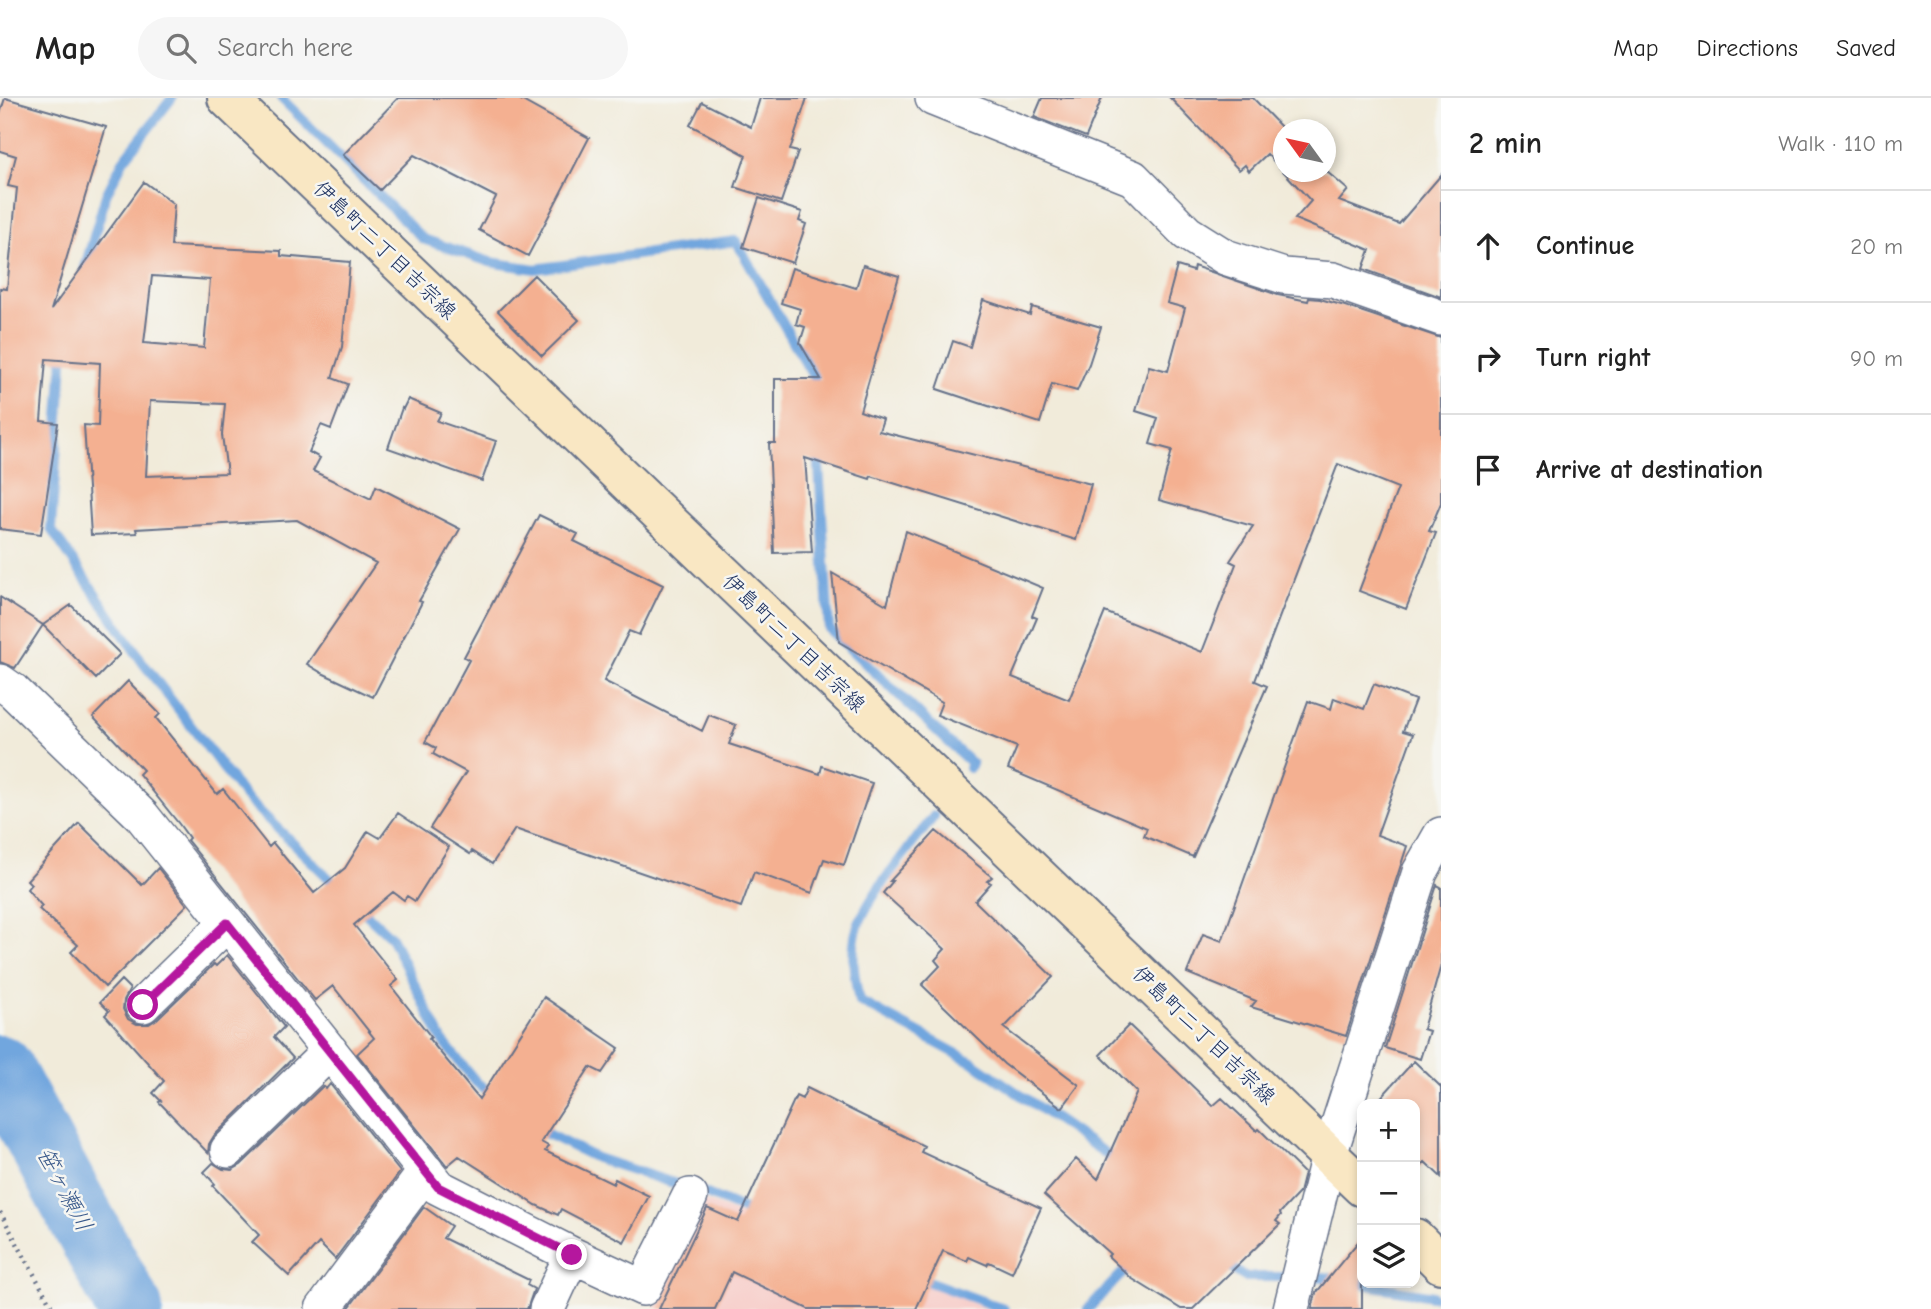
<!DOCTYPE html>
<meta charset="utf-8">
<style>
body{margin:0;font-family:"Comic Neue","Klee One",sans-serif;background:#f6f6f6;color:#222}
.controls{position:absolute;right:21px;bottom:21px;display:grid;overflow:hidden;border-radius:14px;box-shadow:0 4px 10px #0003}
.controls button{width:63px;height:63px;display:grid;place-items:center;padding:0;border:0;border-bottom:2px solid #e0e0e0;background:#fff;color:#222;font:35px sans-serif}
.compass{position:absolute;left:1273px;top:21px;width:63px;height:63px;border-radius:50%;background:#fff;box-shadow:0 4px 10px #0003;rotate:303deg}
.stop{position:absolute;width:21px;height:21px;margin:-16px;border:5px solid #b5179e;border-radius:50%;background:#fff}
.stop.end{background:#b5179e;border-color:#fff;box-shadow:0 2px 7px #0008}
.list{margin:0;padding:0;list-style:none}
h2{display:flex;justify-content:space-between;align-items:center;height:91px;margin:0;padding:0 28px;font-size:30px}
h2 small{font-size:23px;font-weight:400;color:#767676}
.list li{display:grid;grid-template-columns:46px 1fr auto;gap:21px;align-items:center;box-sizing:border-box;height:112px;padding:0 28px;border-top:2px solid #e0e0e0}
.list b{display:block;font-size:26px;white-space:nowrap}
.list em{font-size:23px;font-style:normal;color:#767676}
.icon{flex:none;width:38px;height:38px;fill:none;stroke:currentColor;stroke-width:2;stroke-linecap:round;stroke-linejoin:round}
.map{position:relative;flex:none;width:1441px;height:1211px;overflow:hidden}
header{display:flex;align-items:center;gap:42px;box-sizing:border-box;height:98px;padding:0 35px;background:#fff;border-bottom:2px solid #e0e0e0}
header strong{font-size:33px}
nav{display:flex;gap:38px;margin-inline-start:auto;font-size:24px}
.search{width:490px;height:63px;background:#f6f6f6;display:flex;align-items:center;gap:18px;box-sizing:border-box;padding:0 24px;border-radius:38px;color:#767676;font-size:26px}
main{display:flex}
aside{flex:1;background:#fff}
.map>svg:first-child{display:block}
</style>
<header>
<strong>Map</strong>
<div class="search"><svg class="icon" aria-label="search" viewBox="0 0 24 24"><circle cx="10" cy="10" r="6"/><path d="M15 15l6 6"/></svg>Search here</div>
<nav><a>Map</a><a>Directions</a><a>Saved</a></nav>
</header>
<main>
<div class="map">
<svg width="1441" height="1211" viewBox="0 0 1441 1211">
<rect width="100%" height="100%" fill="#f6f6f2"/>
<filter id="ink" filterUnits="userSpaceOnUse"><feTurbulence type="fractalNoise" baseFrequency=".0143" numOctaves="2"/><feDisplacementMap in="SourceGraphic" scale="14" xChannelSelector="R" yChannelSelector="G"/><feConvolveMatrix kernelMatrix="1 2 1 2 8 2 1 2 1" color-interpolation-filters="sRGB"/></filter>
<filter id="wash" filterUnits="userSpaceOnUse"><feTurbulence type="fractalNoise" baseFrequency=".00686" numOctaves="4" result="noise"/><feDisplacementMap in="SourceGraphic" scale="28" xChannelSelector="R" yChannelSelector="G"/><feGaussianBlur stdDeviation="1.57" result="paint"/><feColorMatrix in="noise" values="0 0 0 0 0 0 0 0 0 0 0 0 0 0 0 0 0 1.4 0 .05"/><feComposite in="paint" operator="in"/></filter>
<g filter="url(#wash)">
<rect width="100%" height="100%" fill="#f1ebda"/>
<path fill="#f7d0cc" d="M703,1102L987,1211H655Z"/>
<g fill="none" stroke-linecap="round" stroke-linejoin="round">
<path stroke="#71a6de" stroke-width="10" d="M281,0L423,141L490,164L535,171L736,143L814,280L815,294
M84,173L106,97L123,63L172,0
M64,249L51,431L143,565L245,699L340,791
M818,352L829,531L972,666L969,670
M934,718C912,748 861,804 855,839C851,861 855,882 859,903L974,965L1112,1060L1118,1066
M357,807L391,839L442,942L476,984L495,999
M535,1030L596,1060L707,1096L754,1116
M1223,1165L1245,1179H1323L1432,1198
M916,1179L1004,1211
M1088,1211L1132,1165"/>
<path stroke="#71a6de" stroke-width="66" d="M0,970L130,1211"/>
</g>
<g id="blocks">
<path fill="#f4b091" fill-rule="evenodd" d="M5,0L106,29L51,212L144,84L174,106L171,148L281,153V158L350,164L342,249L332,280L348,286L331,331L321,327L309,354L320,360L313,373L371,401L376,388L460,431L419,503L422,504L373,599L322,575L307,566L376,465L297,422L136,431L137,435L91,437L84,327L98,328L100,265L46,261L41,323L58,325L41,436L0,431V190L7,191L17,90L8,88L16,58L0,53V16ZM152,178L210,182L204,250L144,245ZM150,303L225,306L222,337L227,375L146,378Z
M398,0H517L589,40L528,158L479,132L496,99L414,57L380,92L343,57Z
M760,0H807L790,52L798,54L781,104L735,89L746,57L690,27L702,4L751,29Z
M1042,0H1102L1086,39L1034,19Z
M1170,0H1253L1284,32V74L1326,73L1348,92L1339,103L1399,126L1441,77V199L1363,171L1370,152L1295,121L1311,103L1267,56L1249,73L1245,67L1239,72Z
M759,100L802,114L799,123L806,126L793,165L743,149Z
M863,167L899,178L860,313L883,321L879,333L1091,386L1076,442L871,378L870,381L805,360L812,454L774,455L769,345H775V281H821L800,245L805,229L796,226L800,211L781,205L792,170L856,190Z
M1177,168L1193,173L1194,168L1278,197L1308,203L1309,200L1320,201L1345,208L1441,240V405L1429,433L1436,435L1406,511L1359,493L1398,390L1338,366L1255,583L1267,588L1193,759L1144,738L1147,730L1008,671L1017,649L937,617L942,604L839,544L832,475L887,507L906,433L1043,490L1032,518L1037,520L1012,579L1069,602L1105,514L1202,554L1236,466L1230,463L1253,428L1159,402L1172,352L1150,346L1158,320L1136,313L1149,268L1168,273L1185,210L1167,205Z
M534,177L579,222L542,258L498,213Z
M983,202L1030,217L1032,209L1101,229L1089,266L1077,293L1052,286L1040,325L937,291L953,243L970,249Z
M408,301L441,315L437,323L496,343L482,383L388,350L402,310L403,311Z
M539,417L578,436L574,443L663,487L639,537L629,533L604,583L702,633L709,617L736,627L729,646L820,676L822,668L872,685L844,767L824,761L812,795L754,774L741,809L515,731L492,766L472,753L470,756L430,730L466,674L433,656L436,650L425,644L469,562L464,559Z
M0,499L43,527L71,507L120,556L96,581L43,527L15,570L0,564Z
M128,583L160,616L156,620L217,696L223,691L269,749L273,745L314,795L345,770L368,733L380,740L398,715L449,749L415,803L407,798L404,802L393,794L354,827L398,882L391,888L431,939L429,941L479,1001L544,899L619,950L602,975L590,969L541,1044L548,1048L545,1053L613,1086L615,1081L649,1098L624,1144L561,1111L558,1117L536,1107L459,1058L447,1068L357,956L374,940L333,888L315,902L187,742L189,740L179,726L139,676L143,672L93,619Z
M1374,586L1415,602L1403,633L1413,636L1377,737L1407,748L1346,938L1251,909L1256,903L1187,875L1203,836L1222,843L1308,603L1331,611L1334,600L1364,611Z
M79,725L142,787L158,770L187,807L105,889L71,854L78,847L39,811L42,808L27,791L31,786L27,782Z
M936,733L992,779L987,783L991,785L975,803L1053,879L1004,930L1079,987L1062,1010L1004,966L922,887L940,868L935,862L945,851L883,795L893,783H890Z
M1437,787L1441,789V867L1423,931L1429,933L1420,961L1385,950Z
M227,857L284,929L274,939L293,960L214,1038L209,1046L208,1055L159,1004L161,1003L153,995L164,983L105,917L109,913L100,904L121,882L130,891L124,902L123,911L128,921L137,926H149L157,921L214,866L216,868Z
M1129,927L1213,1008L1222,1000L1257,1033L1259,1031L1304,1075L1299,1095L1280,1115L1281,1117L1276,1123L1280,1126L1193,1211H1181L1131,1180L1108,1158L1110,1156L1044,1097L1076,1061L1098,1081L1137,994L1100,957Z
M1414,963L1441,989V1079L1425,1064L1415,1075V1006H1375Z
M330,986L400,1074L335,1161L319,1145L289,1178L252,1144L259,1137L213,1088L215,1086L204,1074L213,1065L223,1071L232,1072L241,1067L323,988L326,991Z
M807,990L924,1048L921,1054L1041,1110L1012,1175L989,1164L987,1167L969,1159L967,1163L943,1153L916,1211H808L732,1174L715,1211H659L707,1110L738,1124L796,998L802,1001Z
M424,1109L451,1128L443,1140L529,1182L527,1187L534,1191L527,1211H348Z
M1362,1139V1211H1312L1316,1195Z"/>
</g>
</g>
<g filter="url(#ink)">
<use href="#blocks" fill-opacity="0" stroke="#667189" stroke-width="2"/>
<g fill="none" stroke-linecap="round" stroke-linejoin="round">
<defs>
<path id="street" d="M933,0L1133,80L1187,135L1225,159L1284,178L1333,182L1441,220
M0,584L13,593L142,718L438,1089L572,1157L643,1190L690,1098
M143,907L227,825
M228,1052L330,953
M323,1211L426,1073
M547,1211L572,1157
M1291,1211L1329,1057L1420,774L1441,737"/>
<path id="secondary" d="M227,0L1362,1089
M1415,1140L1441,1166"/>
</defs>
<use href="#street" stroke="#667189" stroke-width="38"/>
<use href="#secondary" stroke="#667189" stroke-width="42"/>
<path stroke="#667189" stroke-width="4.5" stroke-dasharray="2 5" stroke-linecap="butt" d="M0,1114L53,1211"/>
<use href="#street" stroke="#fff" stroke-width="35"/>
<use href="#secondary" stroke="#f9e7c3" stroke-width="38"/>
</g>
</g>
<g fill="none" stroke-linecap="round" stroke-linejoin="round" filter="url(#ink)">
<path stroke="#b5179e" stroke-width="9" d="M143,907L227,825L438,1089L572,1157"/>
</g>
<g text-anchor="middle" stroke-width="5" stroke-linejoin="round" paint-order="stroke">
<g font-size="21" fill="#1b2f5e" stroke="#f6f6f2">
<text transform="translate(385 152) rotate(44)" y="7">伊島町二丁目吉宗線</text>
<text transform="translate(794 545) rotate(44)" y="7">伊島町二丁目吉宗線</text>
<text transform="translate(1204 937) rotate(44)" y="7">伊島町二丁目吉宗線</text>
</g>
<g font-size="23" font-style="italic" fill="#39598b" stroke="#f6f6f2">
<text transform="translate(65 1091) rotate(62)" y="8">笹ヶ瀬川</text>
</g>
</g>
</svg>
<div class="controls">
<button>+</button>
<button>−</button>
<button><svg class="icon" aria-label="layers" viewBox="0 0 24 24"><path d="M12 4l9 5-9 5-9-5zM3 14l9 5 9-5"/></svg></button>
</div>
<svg class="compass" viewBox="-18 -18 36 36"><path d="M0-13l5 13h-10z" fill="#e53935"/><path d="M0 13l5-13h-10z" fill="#767676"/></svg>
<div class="stop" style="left:143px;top:907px"></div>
<div class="stop end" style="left:572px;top:1157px"></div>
</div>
<aside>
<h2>2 min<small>Walk · 110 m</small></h2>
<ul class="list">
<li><svg class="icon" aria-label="ahead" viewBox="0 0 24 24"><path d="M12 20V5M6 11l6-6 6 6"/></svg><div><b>Continue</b></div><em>20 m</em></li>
<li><svg class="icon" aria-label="right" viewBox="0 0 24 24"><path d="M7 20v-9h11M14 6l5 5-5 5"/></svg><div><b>Turn right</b></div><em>90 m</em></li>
<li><svg class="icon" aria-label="arrive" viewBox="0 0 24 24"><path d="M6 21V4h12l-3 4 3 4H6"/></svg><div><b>Arrive at destination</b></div></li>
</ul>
</aside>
</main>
